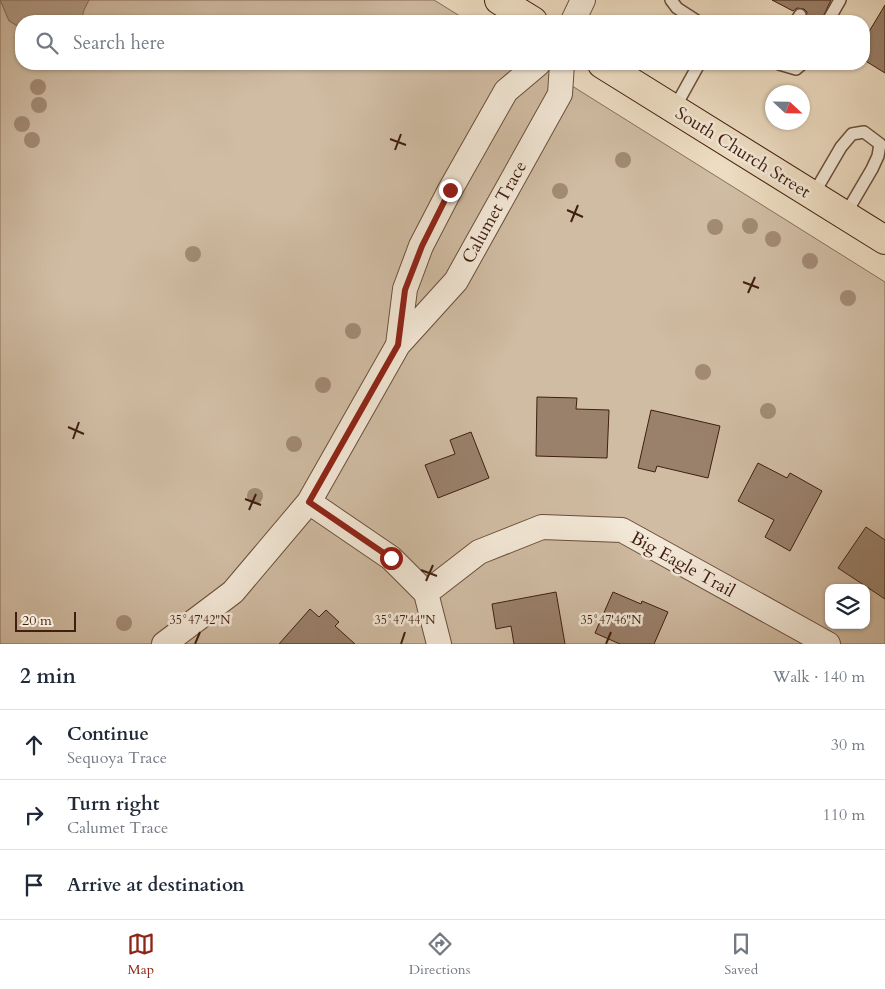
<!DOCTYPE html>
<meta charset="utf-8">
<style>
body{margin:0;font-family:Cardo,serif;background:#f2f2f3;color:#1f2937}
.controls{position:absolute;right:15px;bottom:15px;display:grid;overflow:hidden;border-radius:10px;box-shadow:0 1px 4px #0004}
.controls button{width:45px;height:45px;display:grid;place-items:center;padding:0;border:0;border-bottom:1px solid #e0e1e3;background:#fff;color:#1f2937;font:25px sans-serif}
.compass{position:absolute;left:765px;top:85px;width:45px;height:45px;border-radius:50%;background:#fff;box-shadow:0 1px 4px #0004;rotate:112deg}
.scale{position:absolute;left:15px;bottom:12px;width:61px;box-sizing:border-box;padding-left:5px;border:2px solid #401e10;border-top:0;font-size:14px;line-height:18px;white-space:nowrap;color:#401e10;-webkit-text-stroke:4px #f3e8d7;paint-order:stroke}
.stop{position:absolute;width:15px;height:15px;margin:-11px;border:4px solid #8f2418;border-radius:50%;background:#fff}
.stop.end{background:#8f2418;border-color:#fff;box-shadow:0 1px 5px #0008}
.list{margin:0;padding:0;list-style:none}
h2{display:flex;justify-content:space-between;align-items:center;height:65px;margin:0;padding:0 20px;font-size:21px}
h2 small{font-size:16px;font-weight:400;color:#747a83}
.list li{display:grid;grid-template-columns:32px 1fr auto;gap:15px;align-items:center;box-sizing:border-box;height:70px;padding:0 20px;border-top:1px solid #e0e1e3}
.list b{display:block;font-size:19px;white-space:nowrap}
.list p{margin:0;font-size:16px;white-space:nowrap;color:#747a83}
.list em{font-size:16px;font-style:normal;color:#747a83}
.icon{flex:none;width:28px;height:28px;fill:none;stroke:currentColor;stroke-width:2;stroke-linecap:round;stroke-linejoin:round}
.map{position:relative;flex:none;width:885px;height:644px;overflow:hidden}
.search{position:absolute;background:#fff;box-shadow:0 1px 4px #0004;left:15px;right:15px;top:15px;height:55px;display:flex;align-items:center;gap:12px;box-sizing:border-box;padding:0 18px;border-radius:20px;color:#747a83;font-size:19px}
.sheet{height:275px;background:#fff}
nav{display:flex;justify-content:space-around;align-items:center;box-sizing:border-box;height:70px;border-top:1px solid #e0e1e3;background:#fff;font-size:14px;color:#747a83}
nav a{display:grid;justify-items:center;gap:2px}
nav .on{color:#8f2418}
.map>svg:first-child{display:block}
</style>
<div class="map">
<svg width="885" height="644" viewBox="0 0 885 644">
<rect width="100%" height="100%" fill="#eddcc1"/>
<filter id="stains"><feTurbulence type="fractalNoise" baseFrequency=".004" numOctaves="4"/><feColorMatrix values="0 0 0 0 .2 0 0 0 0 .09 0 0 0 0 .02 0 0 0 .5 -.17"/></filter>
<radialGradient id="worn" r=".72"><stop offset=".6" stop-color="#630" stop-opacity="0"/><stop offset="1" stop-color="#630" stop-opacity=".3"/></radialGradient>
<path fill="#d0bca3" stroke="#886d5a" fill-rule="evenodd" d="M0,0H434L468,21H21V64H537L885,282V644H0ZM829,588H866V625H829Z"/>
<path fill="#b29b85" stroke="#846956" d="M0,0H89L84,10L81,21H21V28L9,21Z"/>
<path fill="#9a816c" stroke="#401e10" d="M772,0H831L821,21H811L806,19L807,12L804,9L797,8L793,11Z
M885,5V73L864,60V40Z
M537,397L577,398L576,409L609,410L607,458L536,456Z
M651,410L720,426L708,478L657,466L655,472L638,468Z
M471,432L489,478L438,498L425,465L455,454L450,440Z
M758,463L787,478L790,473L822,491L790,551L765,537L774,520L738,501Z
M866,527L885,540V599L838,568Z
M556,592L565,644H514L511,626L496,629L492,604Z
M613,592L641,604L642,601L668,612L654,644H620L595,633Z
M310,609L319,617L326,610L339,622L335,626L355,644H279Z"/>
<g fill="none" stroke-linecap="round" stroke-linejoin="round">
<defs>
<path id="lane" d="M671,0L677,8L697,21
M796,21L800,15
M828,21L840,0
M779,64L796,69L802,64
M674,109L699,64
M813,195L841,147L852,134L864,132L880,144L878,156L872,169L845,215"/>
<path id="street" d="M573,21L583,0
M398,345L405,289L421,246L450,190L506,91L538,64
M309,502L391,558L426,593L439,644
M426,593L479,552L542,527L622,530L828,644
M164,644L233,592L309,502L398,345L456,281L560,94L562,64"/>
<path id="highway" d="M499,0L533,21
M602,64L885,240"/>
</defs>
<use href="#lane" stroke="#6b4e3c" stroke-width="14"/>
<use href="#street" stroke="#6b4e3c" stroke-width="26"/>
<use href="#highway" stroke="#401e10" stroke-width="30"/>
<use href="#lane" stroke="#f3e8d7" stroke-width="11"/>
<use href="#street" stroke="#f3e8d7" stroke-width="24"/>
<use href="#highway" stroke="#eddcc1" stroke-width="28"/>
</g>
<g fill="#a28a74">
<circle cx="38" cy="87" r="8"/>
<circle cx="39" cy="105" r="8"/>
<circle cx="22" cy="124" r="8"/>
<circle cx="32" cy="140" r="8"/>
<circle cx="623" cy="160" r="8"/>
<circle cx="560" cy="191" r="8"/>
<circle cx="750" cy="226" r="8"/>
<circle cx="715" cy="227" r="8"/>
<circle cx="773" cy="239" r="8"/>
<circle cx="193" cy="254" r="8"/>
<circle cx="810" cy="261" r="8"/>
<circle cx="848" cy="298" r="8"/>
<circle cx="353" cy="331" r="8"/>
<circle cx="703" cy="372" r="8"/>
<circle cx="323" cy="385" r="8"/>
<circle cx="768" cy="411" r="8"/>
<circle cx="294" cy="444" r="8"/>
<circle cx="255" cy="496" r="8"/>
<circle cx="124" cy="623" r="8"/>
</g>
<g fill="none" stroke-linecap="round" stroke-linejoin="round">
<path stroke="#8f2418" stroke-width="6" d="M391,558L309,502L398,345L405,290L422,246L450,190"/>
</g>
<path fill="none" stroke="#401e10" stroke-width="2" d="M390,139L406,145M395,150L401,134M567,210L583,217M571,222L578,205M743,282L759,288M748,293L755,277M68,427L84,434M73,439L79,422M245,499L261,505M249,510L256,494M421,570L437,576M426,581L433,565M195,644L200,632M401,644L405,632M606,644L611,632"/>
<g text-anchor="middle" stroke-width="5" stroke-linejoin="round" paint-order="stroke">
<g font-size="18" fill="#401e10" stroke="#f3e8d7">
<text transform="translate(743 152) rotate(32)" y="6">South Church Street</text>
<text transform="translate(494 212) rotate(-61)" y="6">Calumet Trace</text>
<text transform="translate(683 564) rotate(29)" y="6">Big Eagle Trail</text>
</g>
</g>
<g font-size="12" text-anchor="middle" fill="#401e10" stroke="#f3e8d7" stroke-width="5" stroke-linejoin="round" paint-order="stroke">
<text x="200" y="624">35°47'42"N</text>
<text x="405" y="624">35°47'44"N</text>
<text x="611" y="624">35°47'46"N</text>
</g>
<rect width="100%" height="100%" filter="url(#stains)"/>
<rect width="100%" height="100%" fill="url(#worn)"/>
</svg>
<div class="controls">
<button><svg class="icon" aria-label="layers" viewBox="0 0 24 24"><path d="M12 4l9 5-9 5-9-5zM3 14l9 5 9-5"/></svg></button>
</div>
<svg class="compass" viewBox="-18 -18 36 36"><path d="M0-13l5 13h-10z" fill="#e53935"/><path d="M0 13l5-13h-10z" fill="#747a83"/></svg>
<div class="scale">20 m</div>
<div class="stop" style="left:391px;top:558px"></div>
<div class="stop end" style="left:450px;top:190px"></div>
<div class="search"><svg class="icon" aria-label="search" viewBox="0 0 24 24"><circle cx="10" cy="10" r="6"/><path d="M15 15l6 6"/></svg>Search here</div>
</div>
<section class="sheet">
<h2>2 min<small>Walk · 140 m</small></h2>
<ul class="list">
<li><svg class="icon" aria-label="ahead" viewBox="0 0 24 24"><path d="M12 20V5M6 11l6-6 6 6"/></svg><div><b>Continue</b><p>Sequoya Trace</p></div><em>30 m</em></li>
<li><svg class="icon" aria-label="right" viewBox="0 0 24 24"><path d="M7 20v-9h11M14 6l5 5-5 5"/></svg><div><b>Turn right</b><p>Calumet Trace</p></div><em>110 m</em></li>
<li><svg class="icon" aria-label="arrive" viewBox="0 0 24 24"><path d="M6 21V4h12l-3 4 3 4H6"/></svg><div><b>Arrive at destination</b></div></li>
</ul>
</section>
<nav>
<a class="on"><svg class="icon" aria-label="map" viewBox="0 0 24 24"><path d="M3 6l6-2 6 2 6-2v14l-6 2-6-2-6 2zM9 4v14M15 6v14"/></svg>Map</a>
<a><svg class="icon" aria-label="directions" viewBox="0 0 24 24"><path d="M12 3l9 9-9 9-9-9zM9 14v-3h6M13 9l2 2-2 2"/></svg>Directions</a>
<a><svg class="icon" aria-label="saved" viewBox="0 0 24 24"><path d="M7 4h10v16l-5-4-5 4z"/></svg>Saved</a>
</nav>
